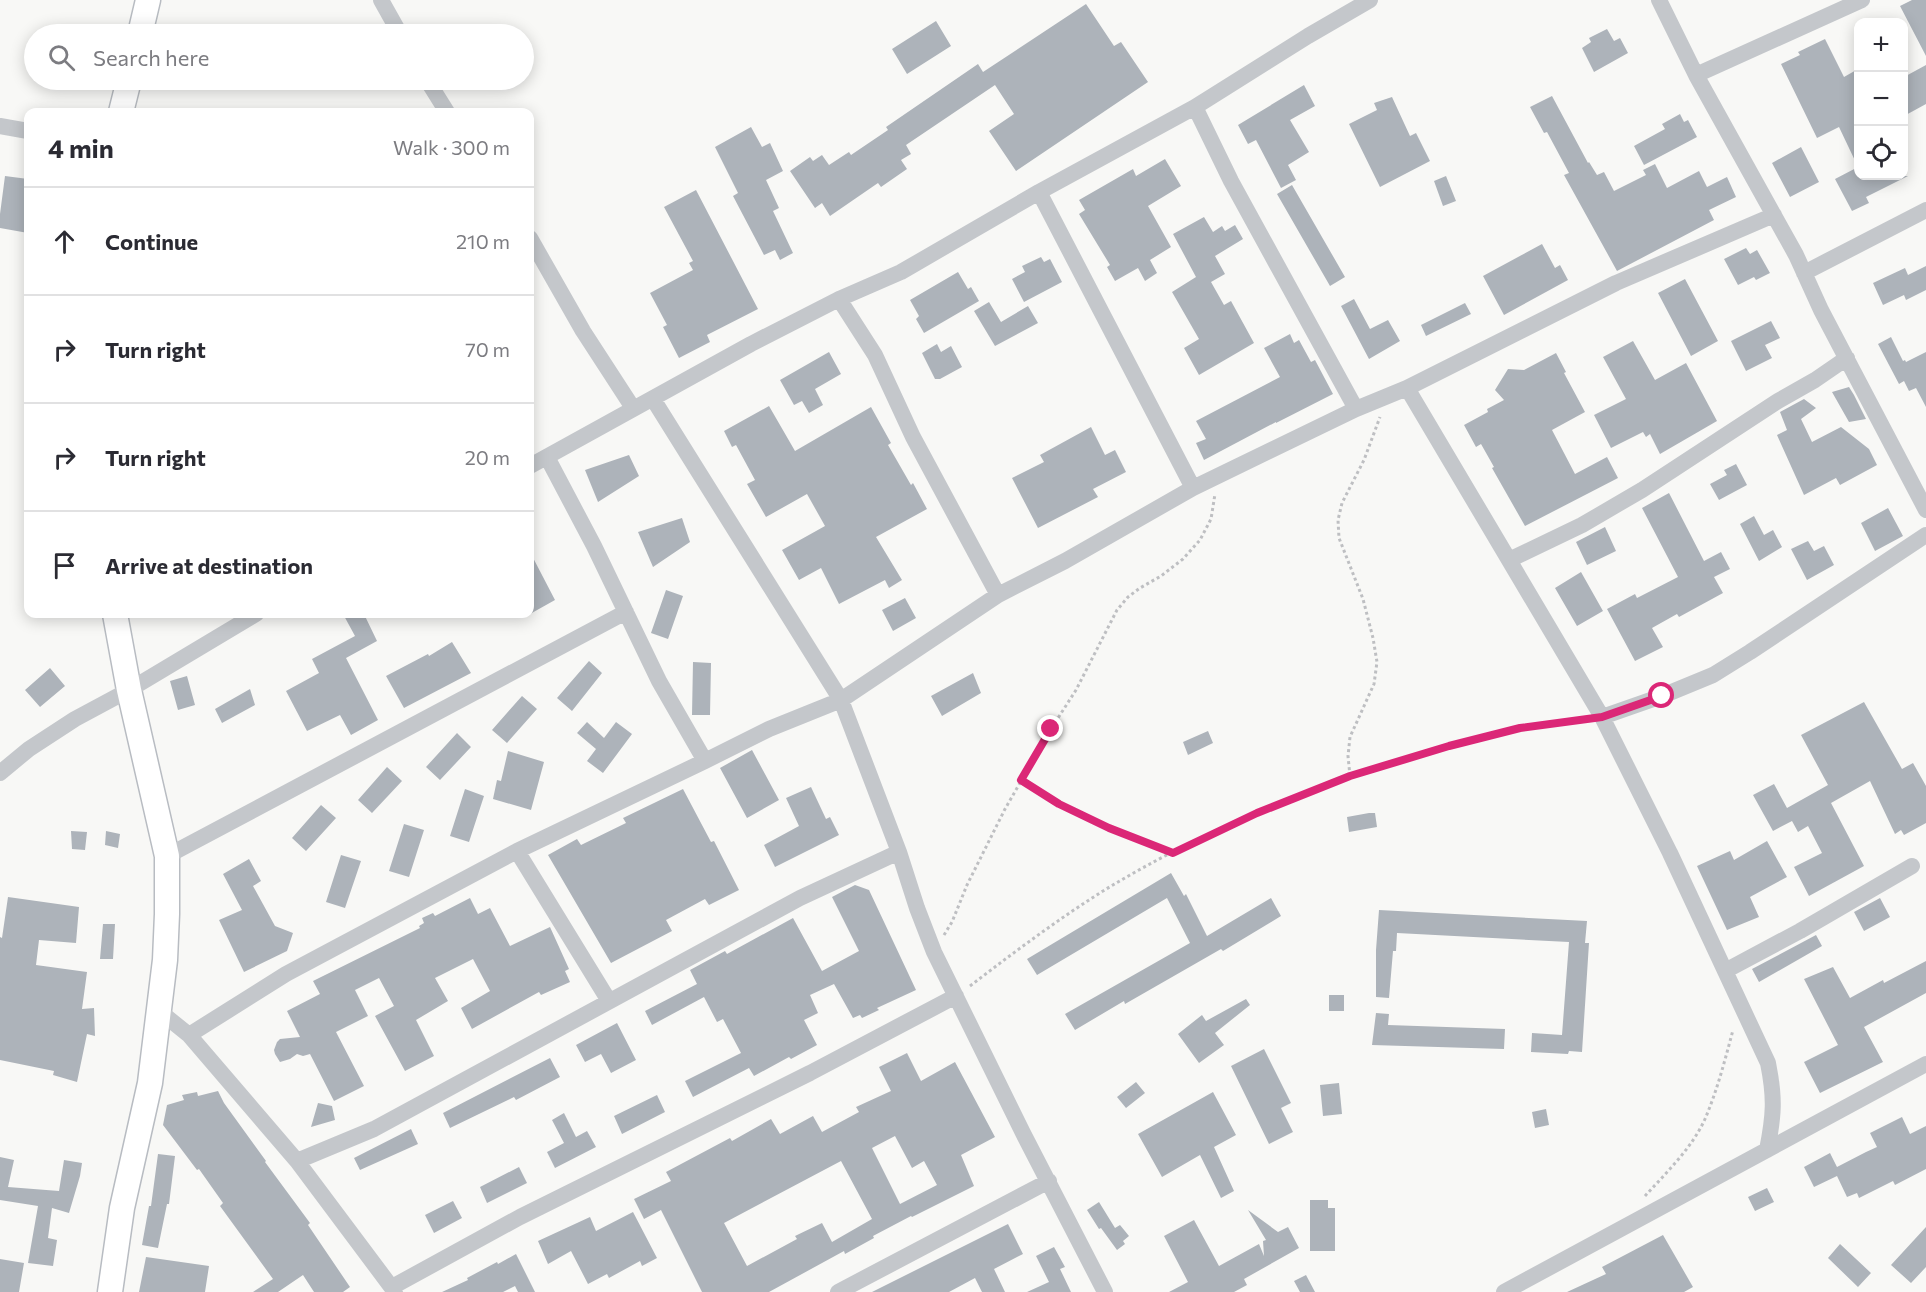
<!DOCTYPE html>
<meta charset="utf-8">
<style>
body{margin:0;font-family:Commissioner,sans-serif;background:#f2f2f3;color:#2b2b33}
.controls{position:absolute;right:18px;top:18px;display:grid;overflow:hidden;border-radius:12px;box-shadow:0 3px 15px #0003}
.controls button{width:54px;height:54px;display:grid;place-items:center;padding:0;border:0;border-bottom:2px solid #e1e1e2;background:#fff;color:#2b2b33;font:30px sans-serif}
.stop{position:absolute;width:18px;height:18px;margin:-14px;border:4px solid #db2777;border-radius:50%;background:#fff}
.stop.end{background:#db2777;border-color:#fff;box-shadow:0 2px 6px #0008}
.list{margin:0;padding:0;list-style:none}
h2{display:flex;justify-content:space-between;align-items:center;height:78px;margin:0;padding:0 24px;font-size:26px}
h2 small{font-size:20px;font-weight:400;color:#7c7c81}
.list li{display:grid;grid-template-columns:39px 1fr auto;gap:18px;align-items:center;box-sizing:border-box;height:108px;padding:0 24px;border-top:2px solid #e1e1e2}
.list b{display:block;font-size:22px;white-space:nowrap}
.list em{font-size:20px;font-style:normal;color:#7c7c81}
.icon{flex:none;width:33px;height:33px;fill:none;stroke:currentColor;stroke-width:2;stroke-linecap:round;stroke-linejoin:round}
.map{position:relative;flex:none;width:1926px;height:1292px;overflow:hidden}
.search{position:absolute;background:#fff;box-shadow:0 3px 15px #0003;left:24px;top:24px;width:510px;height:66px;display:flex;align-items:center;gap:15px;box-sizing:border-box;padding:0 21px;border-radius:33px;color:#7c7c81;font-size:22px}
.panel{position:absolute;background:#fff;box-shadow:0 3px 15px #0003;left:24px;top:108px;width:510px;height:510px;border-radius:12px}
.map>svg:first-child{display:block}
</style>
<div class="map">
<svg width="1926" height="1292" viewBox="0 0 1926 1292">
<rect width="100%" height="100%" fill="#f8f8f6"/>
<path fill="#adb3ba" fill-rule="evenodd" d="M1912,0H1926V56L1900,6Z
M1086,4L1114,46L1121,42L1148,82L1016,171L989,131L1014,114L995,85L906,145L911,154L901,160L907,169L881,187L878,183L830,216L822,203L815,208L790,171L810,157L813,161L822,155L829,165L849,152L851,155L888,130L886,127L978,64L983,72Z
M936,21L951,46L907,74L892,49Z
M1607,29L1614,41L1620,38L1628,53L1594,72L1582,48L1591,42L1589,38Z
M1825,39L1844,77L1858,69V176H1908L1866,197L1869,203L1852,211L1835,179L1858,167L1839,127L1817,138L1781,64L1800,55L1798,52Z
M1926,65V104L1904,116V77Z
M1304,85L1315,106L1290,120L1309,152L1288,165L1296,180L1281,188L1256,140L1248,144L1238,125Z
M1552,96L1588,163L1589,162L1597,175L1604,172L1614,191L1646,175L1643,170L1655,164L1667,188L1699,171L1707,187L1727,177L1736,197L1709,210L1714,220L1617,271L1564,175L1569,173L1547,132L1544,133L1530,107Z
M1392,97L1410,136L1416,133L1430,161L1380,187L1349,124L1377,110L1374,103Z
M1680,114L1684,122L1688,120L1697,137L1644,165L1634,146L1665,129L1662,124Z
M751,127L762,147L770,143L783,171L766,180L779,208L773,211L793,253L780,260L775,250L764,255L733,196L738,193L715,147Z
M1801,147L1819,182L1790,197L1772,163Z
M1165,159L1181,186L1148,206L1171,247L1150,260L1157,273L1145,281L1138,268L1115,281L1107,267L1110,265L1079,214L1085,210L1079,200L1133,169L1136,176Z
M5,176L28,179V233L0,228V214Z
M1446,176L1456,201L1443,206L1434,181Z
M1292,185L1345,277L1330,286L1277,194Z
M696,190L758,309L707,335L710,342L679,358L663,327L667,325L650,293L693,270L689,263L693,261L664,207Z
M1204,217L1213,232L1222,226L1225,231L1235,225L1243,239L1215,256L1225,274L1211,282L1224,305L1231,301L1254,343L1199,375L1184,348L1199,339L1172,292L1196,277L1173,234Z
M1542,244L1555,268L1560,265L1568,280L1504,315L1483,276Z
M1746,248L1750,254L1757,250L1770,273L1756,280L1754,277L1738,285L1724,259Z
M1041,257L1044,262L1050,259L1062,282L1024,302L1012,279L1025,272L1022,266Z
M1926,266V290L1906,300L1904,295L1883,305L1873,283L1905,268L1908,275Z
M958,272L968,289L971,287L979,301L924,333L916,319L919,316L910,300Z
M1685,279L1718,341L1691,356L1658,293Z
M1354,299L1370,329L1388,320L1400,341L1369,359L1341,306Z
M989,302L1001,322L1028,306L1038,323L995,346L974,311Z
M1465,303L1471,314L1426,336L1421,325Z
M1771,321L1780,338L1765,345L1772,358L1746,371L1731,341Z
M1290,334L1294,343L1299,340L1311,362L1315,360L1333,394L1276,423V422L1204,460L1196,443L1206,439L1196,421L1280,377L1264,348Z
M1891,337L1903,361L1905,360L1906,362L1926,352V407L1916,388L1909,391L1904,381L1899,384L1878,344Z
M1633,341L1655,380L1686,363L1717,421L1660,454L1650,434L1646,437L1643,432L1611,448L1594,415L1626,399L1603,357Z
M937,344L941,352L951,346L962,367L940,379H935L922,353Z
M829,352L841,374L815,389L823,405L809,413L802,401L794,405L780,380Z
M1556,353L1566,372L1564,373L1585,412L1552,430L1575,474L1607,457L1618,478L1525,526L1492,468L1494,467L1481,444L1476,447L1464,425L1488,412L1487,409L1504,400L1495,390L1508,369L1524,370Z
M1849,387L1854,395L1866,419L1849,422L1832,392Z
M1804,399L1816,408L1801,419L1812,442L1841,427L1869,449L1877,465L1840,485L1836,478L1804,495L1777,435L1787,430L1780,412Z
M769,406L795,451L871,407L891,443L888,445L911,485L913,483L927,509L876,537L902,580L889,588L885,580L839,604L821,568L799,580L782,550L825,526L807,494L766,517L747,484L755,480L736,445L732,447L724,431Z
M1091,427L1105,455L1115,450L1126,472L1093,489L1098,497L1038,528L1012,478L1044,462L1040,455Z
M629,455L639,476L598,502L585,470Z
M1736,464L1747,485L1719,500L1710,484L1727,475L1724,470Z
M1669,493L1704,561L1721,552L1730,569L1714,577L1723,593L1679,617L1677,614L1652,628L1663,647L1635,661L1607,609L1635,594L1637,598L1678,577L1642,508Z
M1888,508L1903,536L1875,551L1861,523Z
M1754,516L1764,535L1773,530L1782,547L1759,561L1740,524Z
M682,518L690,542L653,567L638,532Z
M1605,527L1616,551L1587,565L1576,542Z
M1808,541L1814,551L1824,546L1834,565L1807,580L1791,549Z
M530,552L555,600L530,614Z
M1581,572L1603,611L1577,626L1555,588Z
M666,590L683,596L668,639L651,633Z
M905,598L916,618L893,631L882,610Z
M343,614H364L377,641L346,658L378,720L351,735L340,715L307,731L286,691L319,673L312,659L355,636Z
M452,642L471,673L404,708L386,676L428,654L429,656Z
M589,661L602,673L572,711L557,698Z
M693,662L711,663L710,715H692Z
M50,668L65,686L40,707L25,690Z
M973,673L981,693L942,716L931,696Z
M187,676L195,705L178,710L170,681Z
M250,689L255,705L222,723L215,709Z
M522,696L537,709L507,743L492,730Z
M1864,702L1902,769L1913,763L1926,786V823L1904,835L1901,830L1895,834L1870,781L1831,803L1864,866L1809,896L1794,867L1822,853L1808,826L1798,832L1792,821L1773,831L1753,795L1774,784L1787,808L1828,785L1801,735Z
M587,722L604,738L616,722L632,734L603,773L587,761L596,749L577,733Z
M1208,731L1213,743L1188,755L1183,742Z
M457,733L471,747L440,780L426,767Z
M752,750L779,800L747,818L720,768Z
M508,751L544,762L531,810L493,799L497,780L501,781Z
M387,767L402,781L372,813L358,800Z
M811,787L826,819L830,817L839,835L775,867L764,845L799,826L786,798Z
M465,789L484,796L469,842L450,836Z
M683,789L711,842L714,841L739,890L709,905L705,899L666,920L672,931L611,963L548,855L577,839L581,845L626,823L623,818Z
M321,805L336,818L306,851L292,838Z
M1369,813H1375L1377,827L1349,832L1347,817Z
M404,824L424,830L409,877L389,871Z
M71,831L87,832L85,850L72,849Z
M106,831L120,834L118,848L105,845Z
M1767,841L1787,877L1750,897L1759,917L1727,930L1697,866L1730,851L1734,860Z
M341,855L361,861L345,908L326,902Z
M249,859L261,881L253,886L275,926L293,933L287,951L244,972L219,920L242,910L223,874Z
M1171,873L1184,896L1186,894L1207,936L1271,898L1281,916L1223,951L1221,949L1125,1004L1124,1001L1075,1030L1065,1014L1190,943L1167,898L1037,975L1027,959Z
M855,885L869,890L916,990L877,1008L879,1010L862,1018L860,1015L853,1018L834,984L810,995L818,1013L804,1020L817,1045L791,1059L789,1057L754,1076L749,1068L693,1097L685,1081L741,1053L723,1019L717,1022L704,997L652,1025L645,1011L697,984L690,970L725,951L727,954L793,918L822,971L859,951L832,897Z
M8,897L79,907L76,943L39,940L36,965L87,972L82,1009L94,1008L95,1036L87,1034L77,1082L53,1075L54,1071L0,1060V937L2,938Z
M470,898L478,914L490,908L510,946L550,927L569,969L565,971L570,982L541,995L539,992L472,1029L461,1008L490,991L473,959L435,978L448,1001L416,1020L434,1056L405,1071L375,1016L394,1006L379,978L355,990L368,1016L336,1032L364,1086L334,1101L310,1054L303,1056L297,1054L290,1059L280,1062L275,1054L274,1050L277,1042L280,1039L300,1037L287,1011L320,994L313,981L420,928L419,926L424,923L422,918L433,913L435,916Z
M1880,898L1890,917L1864,931L1854,912Z
M1379,910L1587,921L1585,943H1589L1582,1052L1569,1051L1568,1054L1531,1052L1532,1033L1562,1035L1569,942L1397,933L1396,951H1393L1389,998L1376,997V950Z
M103,924H115L113,959H100Z
M1816,935L1822,946L1759,982L1752,969Z
M1926,961V993L1864,1027L1883,1062L1820,1093L1804,1062L1838,1045L1804,979L1833,967L1850,998L1883,980L1884,983Z
M1329,995H1344V1011H1329Z
M1246,999L1250,1005L1215,1033L1224,1045L1199,1063L1178,1034L1202,1015L1206,1021Z
M1376,1013L1389,1014L1388,1025L1505,1029L1504,1049L1372,1045Z
M617,1023L636,1060L611,1073L601,1054L585,1062L576,1045Z
M1264,1049L1291,1103L1281,1108L1293,1132L1269,1144L1231,1066Z
M907,1053L921,1081L955,1062L995,1137L961,1155L974,1186L912,1217L911,1216L873,1236L874,1238L845,1254L844,1251L769,1292H702L661,1210L644,1219L634,1199L671,1181L666,1172L730,1138L732,1141L771,1119L780,1134L813,1116L822,1132L859,1112L856,1107L891,1091L879,1067ZM895,1136L912,1168L924,1161L937,1185L900,1204L872,1148ZM841,1161L872,1219L832,1242L822,1223L795,1236L797,1239L747,1266L724,1223Z
M550,1058L560,1077L516,1100L514,1097L450,1128L443,1113Z
M1136,1082L1145,1093L1126,1108L1117,1097Z
M1339,1083L1342,1114L1323,1116L1320,1085Z
M218,1091L224,1103L266,1161L265,1162L310,1223L308,1225L350,1287L343,1292H314L303,1275L278,1292H253L273,1279L220,1206L223,1203L199,1169L197,1170L163,1125L167,1105L184,1100L182,1095L197,1092L198,1096Z
M1213,1092L1236,1135L1214,1147L1234,1191L1221,1198L1200,1155L1162,1177L1138,1134Z
M657,1095L665,1112L622,1134L614,1116Z
M318,1103L332,1106L335,1120L311,1127Z
M1546,1109L1549,1125L1535,1128L1532,1112Z
M564,1113L576,1137L587,1131L596,1147L555,1168L547,1152L564,1143L552,1120Z
M1902,1117L1910,1134L1926,1126V1169L1895,1185L1893,1181L1859,1198L1857,1193L1847,1197L1837,1176L1814,1187L1804,1167L1830,1153L1837,1167L1866,1152L1877,1147L1870,1133Z
M411,1129L418,1144L360,1170L354,1158Z
M158,1154L175,1156L169,1204H167L158,1248L142,1245L149,1206H151Z
M0,1157L14,1160L8,1187L59,1191L64,1160L82,1163L80,1176L69,1213L52,1208L48,1238L57,1240L53,1266L28,1263L38,1206L0,1200Z
M519,1167L527,1183L487,1203L480,1187Z
M1767,1188L1774,1202L1755,1211L1748,1197Z
M1310,1200H1328V1208H1335V1251H1310Z
M453,1201L462,1218L434,1233L425,1215Z
M1099,1202L1115,1228L1120,1225L1129,1236L1123,1241L1125,1244L1117,1250L1101,1228L1099,1229L1087,1210Z
M1248,1210L1278,1232L1288,1227L1299,1248L1244,1279L1247,1285L1234,1292H1169L1188,1282L1164,1236L1194,1220L1219,1266L1259,1244L1264,1256L1263,1241L1266,1240Z
M633,1212L657,1258L642,1266L640,1261L609,1278L607,1274L588,1284L571,1251L548,1264L538,1241L590,1217L596,1231Z
M1008,1224L1023,1254L994,1269L1005,1292H982L975,1278L949,1292H872Z
M1926,1227V1267L1911,1283L1891,1265Z
M1663,1235L1693,1287L1684,1292H1567L1606,1274L1602,1267Z
M1840,1244L1871,1273L1858,1287L1828,1258Z
M1054,1247L1065,1267L1060,1269L1071,1292H1027L1049,1282L1036,1256Z
M516,1254L535,1292H518L515,1286L503,1292H442L468,1280L467,1278L497,1262L498,1264Z
M146,1257L209,1266L205,1292H139Z
M0,1259L24,1263L19,1292H0Z
M1306,1275L1315,1292H1300L1294,1281Z"/>
<g fill="none" stroke-linecap="round" stroke-linejoin="round">
<defs>
<path id="secondary" d="M140,34L148,0
M121,112L129,80
M110,1292L122,1208L150,1083L165,960L167,914V856L129,690L115,614"/>
</defs>
<use href="#secondary" stroke="#b8bcc2" stroke-width="27"/>
<path stroke="#bebfc2" stroke-width="3" stroke-dasharray="3 3" stroke-linecap="butt" d="M1350,776L1348,756L1350,737L1374,684L1377,662L1373,638L1363,599L1339,538L1338,520L1342,503L1364,460L1380,417
M1021,780L1059,804L1109,828L1173,853
M944,935L952,922L967,885L1005,809L1051,729L1076,690L1117,610L1128,597L1140,588L1161,576L1183,559L1200,540L1211,519L1215,494
M970,986C1013,953 1057,920 1103,891C1199,832 1308,789 1415,756C1450,746 1485,734 1521,727C1541,724 1563,722 1584,719
M1645,1196C1666,1173 1692,1148 1705,1119C1717,1091 1725,1060 1733,1030"/>
<path stroke="#c4c7cb" stroke-width="16" d="M381,0L400,34
M1659,0L1696,75L1796,255L1821,310L1926,510
M1696,75L1862,0
M427,80L447,112
M1195,107L1231,181L1356,409
M0,126L28,131
M1039,192L1193,488
M530,238L583,331L633,408
M1804,273L1926,210
M839,299L875,355L913,437L998,595
M1407,388L1616,283L1774,215
M653,399L841,700L899,852L917,908L934,952L1023,1133L1105,1292
M547,457L594,546L659,681L705,761
M530,466L751,344L839,299L901,272L1039,192L1195,107L1308,36L1370,0
M1509,560L1582,525L1642,490L1778,401L1815,380L1847,358
M1602,717L1662,696L1713,675L1750,652L1926,535
M0,773L29,749L75,719L129,690L256,614
M517,851L609,1001
M167,856L626,612
M1725,971L1800,931L1912,866
M158,1010L189,1035L297,1161L395,1292
M189,1035L286,974L517,851L705,761L769,729L841,700L998,595L1065,561L1193,488L1356,409L1407,388L1602,717L1670,853L1768,1063C1775,1098 1774,1115 1767,1150
M297,1161L374,1129L800,898L899,852
M392,1287L520,1217L810,1073L956,996
M838,1292L1049,1181
M1504,1292L1926,1064"/>
<use href="#secondary" stroke="#fff" stroke-width="24"/>
</g>
<g fill="none" stroke-linecap="round" stroke-linejoin="round">
<path stroke="#db2777" stroke-width="8" d="M1051,729L1021,780L1059,804L1109,828L1173,853L1257,813L1350,776L1449,746L1520,728L1602,717L1662,696"/>
</g>
</svg>
<div class="controls">
<button>+</button>
<button>−</button>
<button><svg class="icon" aria-label="locate" viewBox="0 0 24 24"><circle cx="12" cy="12" r="6"/><path d="M12 2v4M12 18v4M2 12h4M18 12h4"/></svg></button>
</div>
<div class="stop" style="left:1662px;top:696px"></div>
<div class="stop end" style="left:1051px;top:729px"></div>
<div class="search"><svg class="icon" aria-label="search" viewBox="0 0 24 24"><circle cx="10" cy="10" r="6"/><path d="M15 15l6 6"/></svg>Search here</div>
<section class="panel">
<h2>4 min<small>Walk · 300 m</small></h2>
<ul class="list">
<li><svg class="icon" aria-label="ahead" viewBox="0 0 24 24"><path d="M12 20V5M6 11l6-6 6 6"/></svg><div><b>Continue</b></div><em>210 m</em></li>
<li><svg class="icon" aria-label="right" viewBox="0 0 24 24"><path d="M7 20v-9h11M14 6l5 5-5 5"/></svg><div><b>Turn right</b></div><em>70 m</em></li>
<li><svg class="icon" aria-label="right" viewBox="0 0 24 24"><path d="M7 20v-9h11M14 6l5 5-5 5"/></svg><div><b>Turn right</b></div><em>20 m</em></li>
<li><svg class="icon" aria-label="arrive" viewBox="0 0 24 24"><path d="M6 21V4h12l-3 4 3 4H6"/></svg><div><b>Arrive at destination</b></div></li>
</ul>
</section>
</div>
